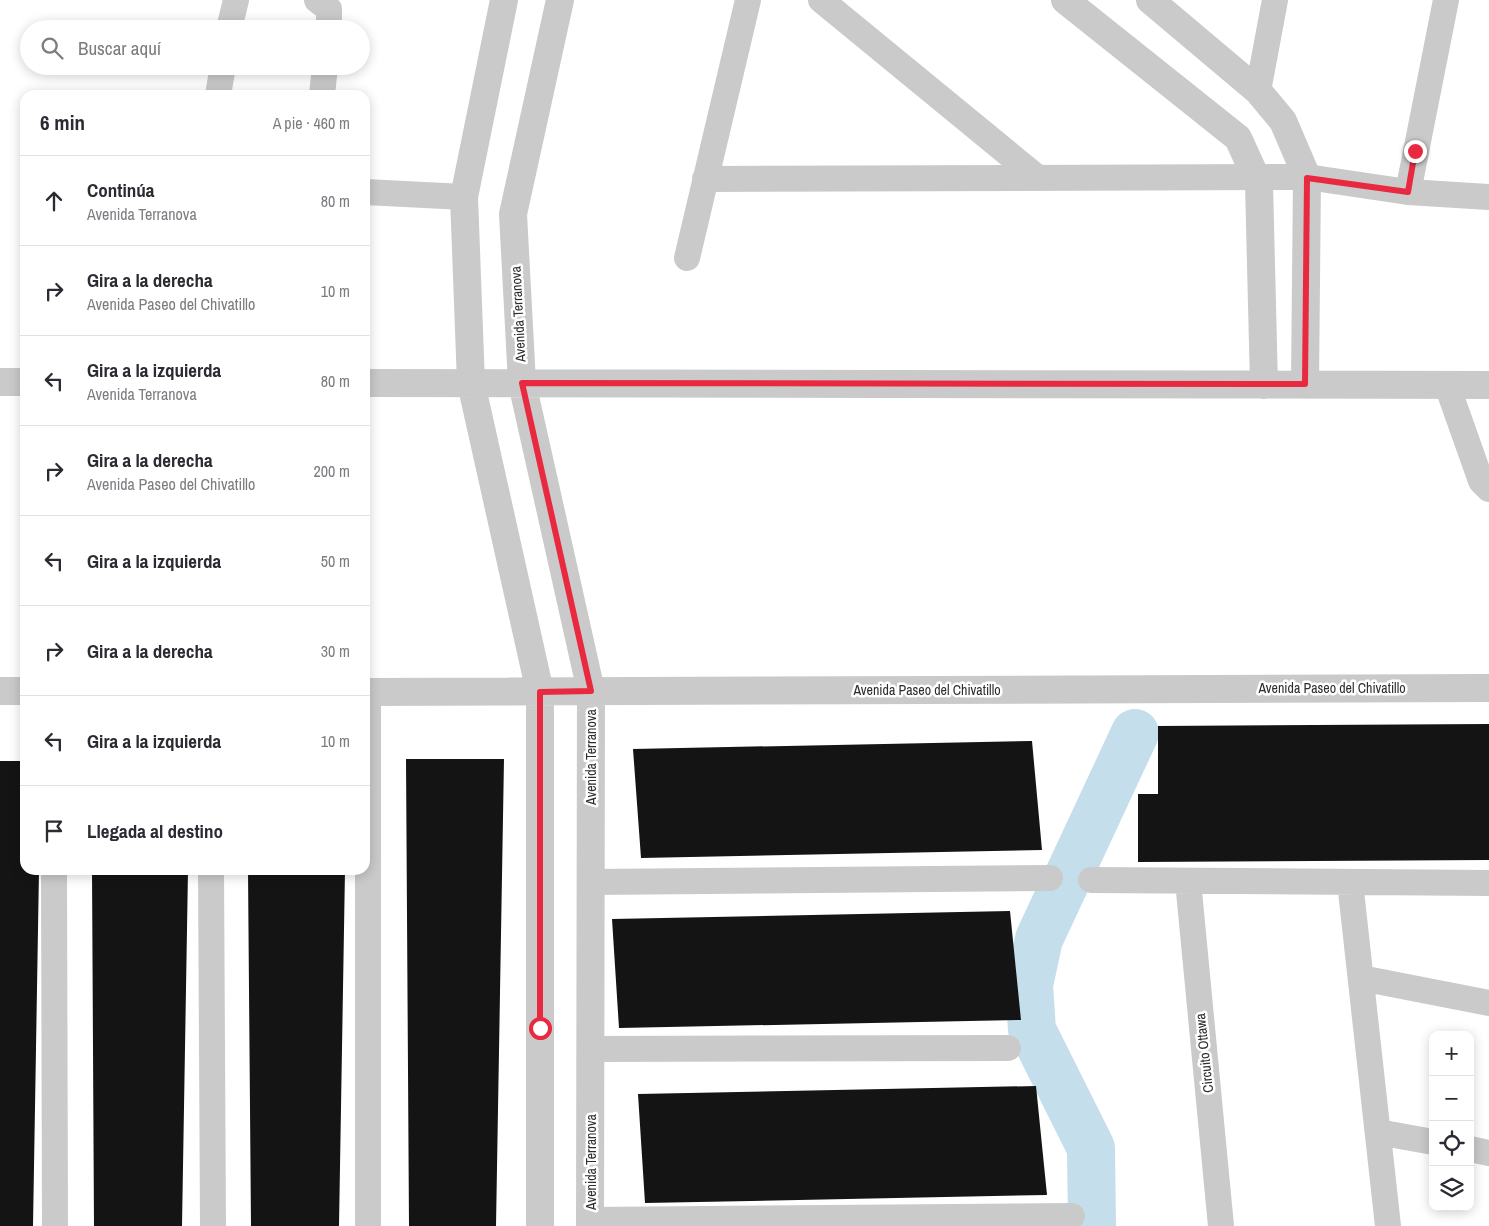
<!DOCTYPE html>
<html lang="es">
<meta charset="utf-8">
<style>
body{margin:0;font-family:"Archivo Narrow",sans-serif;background:#f2f2f3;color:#2b2b33}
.controls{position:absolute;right:15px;bottom:15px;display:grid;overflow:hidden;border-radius:10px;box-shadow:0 2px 12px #0003}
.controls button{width:45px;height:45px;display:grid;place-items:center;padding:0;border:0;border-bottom:1px solid #e1e1e2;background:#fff;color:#2b2b33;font:25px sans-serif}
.stop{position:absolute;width:15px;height:15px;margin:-11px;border:4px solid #e92940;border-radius:50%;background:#fff}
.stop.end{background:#e92940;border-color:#fff;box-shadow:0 1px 5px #0008}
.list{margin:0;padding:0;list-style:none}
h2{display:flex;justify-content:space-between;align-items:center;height:65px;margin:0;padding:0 20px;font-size:21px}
h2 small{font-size:16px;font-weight:400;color:#7c7c81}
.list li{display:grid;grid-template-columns:32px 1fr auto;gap:15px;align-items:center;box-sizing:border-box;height:90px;padding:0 20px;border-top:1px solid #e1e1e2}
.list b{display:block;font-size:19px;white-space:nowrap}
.list p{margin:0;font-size:16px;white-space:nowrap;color:#7c7c81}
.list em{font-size:16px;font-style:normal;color:#7c7c81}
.icon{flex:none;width:28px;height:28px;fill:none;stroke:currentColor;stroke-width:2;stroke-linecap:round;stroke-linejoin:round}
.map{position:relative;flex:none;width:1489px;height:1226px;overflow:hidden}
.search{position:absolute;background:#fff;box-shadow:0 2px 12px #0003;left:20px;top:20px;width:350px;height:55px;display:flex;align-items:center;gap:12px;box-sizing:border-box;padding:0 18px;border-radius:28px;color:#7c7c81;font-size:19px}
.panel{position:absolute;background:#fff;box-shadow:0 2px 12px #0003;left:20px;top:90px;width:350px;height:785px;border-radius:15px}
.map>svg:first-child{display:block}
</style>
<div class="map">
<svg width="1489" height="1226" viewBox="0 0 1489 1226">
<rect width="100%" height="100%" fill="#fff"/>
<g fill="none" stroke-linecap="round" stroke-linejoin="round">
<path stroke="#c5deec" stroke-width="48" d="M1092,1226L1091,1148L1032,1030L1029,985L1039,939L1135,733"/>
</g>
<path fill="#141414" d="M1489,724V860L1138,862V794H1158V726Z
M1032,741L1042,850L641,858L633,749Z
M406,759H504L496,1226H409Z
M0,761H25V870H39L33,1226H0Z
M92,870H188L182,1226H94Z
M248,870H345L339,1226H251Z
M1010,911L1021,1020L619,1028L612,919Z
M1036,1086L1047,1195L645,1203L638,1094Z"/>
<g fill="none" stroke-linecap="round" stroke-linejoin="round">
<path stroke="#cacaca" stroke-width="26" d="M317,0L329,9V29
M821,0L1038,178
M229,29L236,0
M1258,91L1275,0
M218,95L223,66
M322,95L325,66
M705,179L1307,177L1408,192L1446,0
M365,192L464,197
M1408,192L1489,197
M687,258L748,0
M1447,385L1481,481L1489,489
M368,692V1226
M54,870L55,1226
M211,870L213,1226
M1091,880L1489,883
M1188,881L1221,1226
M591,882L1050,878
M1350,882L1388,1226
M1361,978L1489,1003
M591,1049L1008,1048
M1378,1132L1433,1142
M1470,1149L1489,1153
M590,1220L1072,1216"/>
<path stroke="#cacaca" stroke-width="28" d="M504,0L464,197L471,383L540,692V1226
M560,0L513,214L522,383L591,691L590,1226
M1065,0L1238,138L1259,184L1264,385
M1150,0L1258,91L1283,121L1307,177L1305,384
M0,382H25
M365,383L1489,385
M0,691H25
M365,692L1489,688"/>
</g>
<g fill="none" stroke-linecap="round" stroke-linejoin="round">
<path stroke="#e92940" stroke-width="6" d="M540,1028V692L591,691L522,383L1305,384L1307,178L1408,192L1415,151"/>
</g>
<g text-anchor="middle" stroke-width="5" stroke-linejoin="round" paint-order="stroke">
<g font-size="14" fill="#2d2d2d" stroke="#fff">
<text transform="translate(518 314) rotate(-93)" y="5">Avenida Terranova</text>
<text x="1332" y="693">Avenida Paseo del Chivatillo</text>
<text x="927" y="695">Avenida Paseo del Chivatillo</text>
<text transform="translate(591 757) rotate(-90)" y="5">Avenida Terranova</text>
<text transform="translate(1204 1053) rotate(-96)" y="5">Circuito Ottawa</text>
<text transform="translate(591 1162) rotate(-90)" y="5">Avenida Terranova</text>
</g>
</g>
</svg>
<div class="controls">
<button>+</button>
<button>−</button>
<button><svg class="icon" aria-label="locate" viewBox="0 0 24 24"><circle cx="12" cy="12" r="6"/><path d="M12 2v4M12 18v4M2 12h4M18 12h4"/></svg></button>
<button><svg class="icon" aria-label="layers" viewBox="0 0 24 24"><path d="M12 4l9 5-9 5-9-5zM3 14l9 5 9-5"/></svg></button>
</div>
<div class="stop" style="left:540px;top:1028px"></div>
<div class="stop end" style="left:1415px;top:151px"></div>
<div class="search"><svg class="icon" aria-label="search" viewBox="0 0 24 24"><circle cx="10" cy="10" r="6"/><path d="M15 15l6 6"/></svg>Buscar aquí</div>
<section class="panel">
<h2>6 min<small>A pie · 460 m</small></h2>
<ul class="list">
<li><svg class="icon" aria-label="ahead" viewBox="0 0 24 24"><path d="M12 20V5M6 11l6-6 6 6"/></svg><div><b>Continúa</b><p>Avenida Terranova</p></div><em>80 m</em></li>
<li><svg class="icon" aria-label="right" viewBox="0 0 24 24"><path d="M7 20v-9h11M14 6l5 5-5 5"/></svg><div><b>Gira a la derecha</b><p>Avenida Paseo del Chivatillo</p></div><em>10 m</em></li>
<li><svg class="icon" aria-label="left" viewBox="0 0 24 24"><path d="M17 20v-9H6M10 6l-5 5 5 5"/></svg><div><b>Gira a la izquierda</b><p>Avenida Terranova</p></div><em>80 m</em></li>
<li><svg class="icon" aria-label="right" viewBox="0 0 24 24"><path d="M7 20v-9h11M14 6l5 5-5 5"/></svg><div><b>Gira a la derecha</b><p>Avenida Paseo del Chivatillo</p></div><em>200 m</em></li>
<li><svg class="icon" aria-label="left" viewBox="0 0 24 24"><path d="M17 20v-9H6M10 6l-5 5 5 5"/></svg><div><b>Gira a la izquierda</b></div><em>50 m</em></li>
<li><svg class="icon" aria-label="right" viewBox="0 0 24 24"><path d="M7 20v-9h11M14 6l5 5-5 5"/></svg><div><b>Gira a la derecha</b></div><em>30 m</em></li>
<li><svg class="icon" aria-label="left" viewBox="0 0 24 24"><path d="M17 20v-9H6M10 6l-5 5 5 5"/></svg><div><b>Gira a la izquierda</b></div><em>10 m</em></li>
<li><svg class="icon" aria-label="arrive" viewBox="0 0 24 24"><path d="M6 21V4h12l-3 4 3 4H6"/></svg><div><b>Llegada al destino</b></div></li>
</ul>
</section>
</div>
